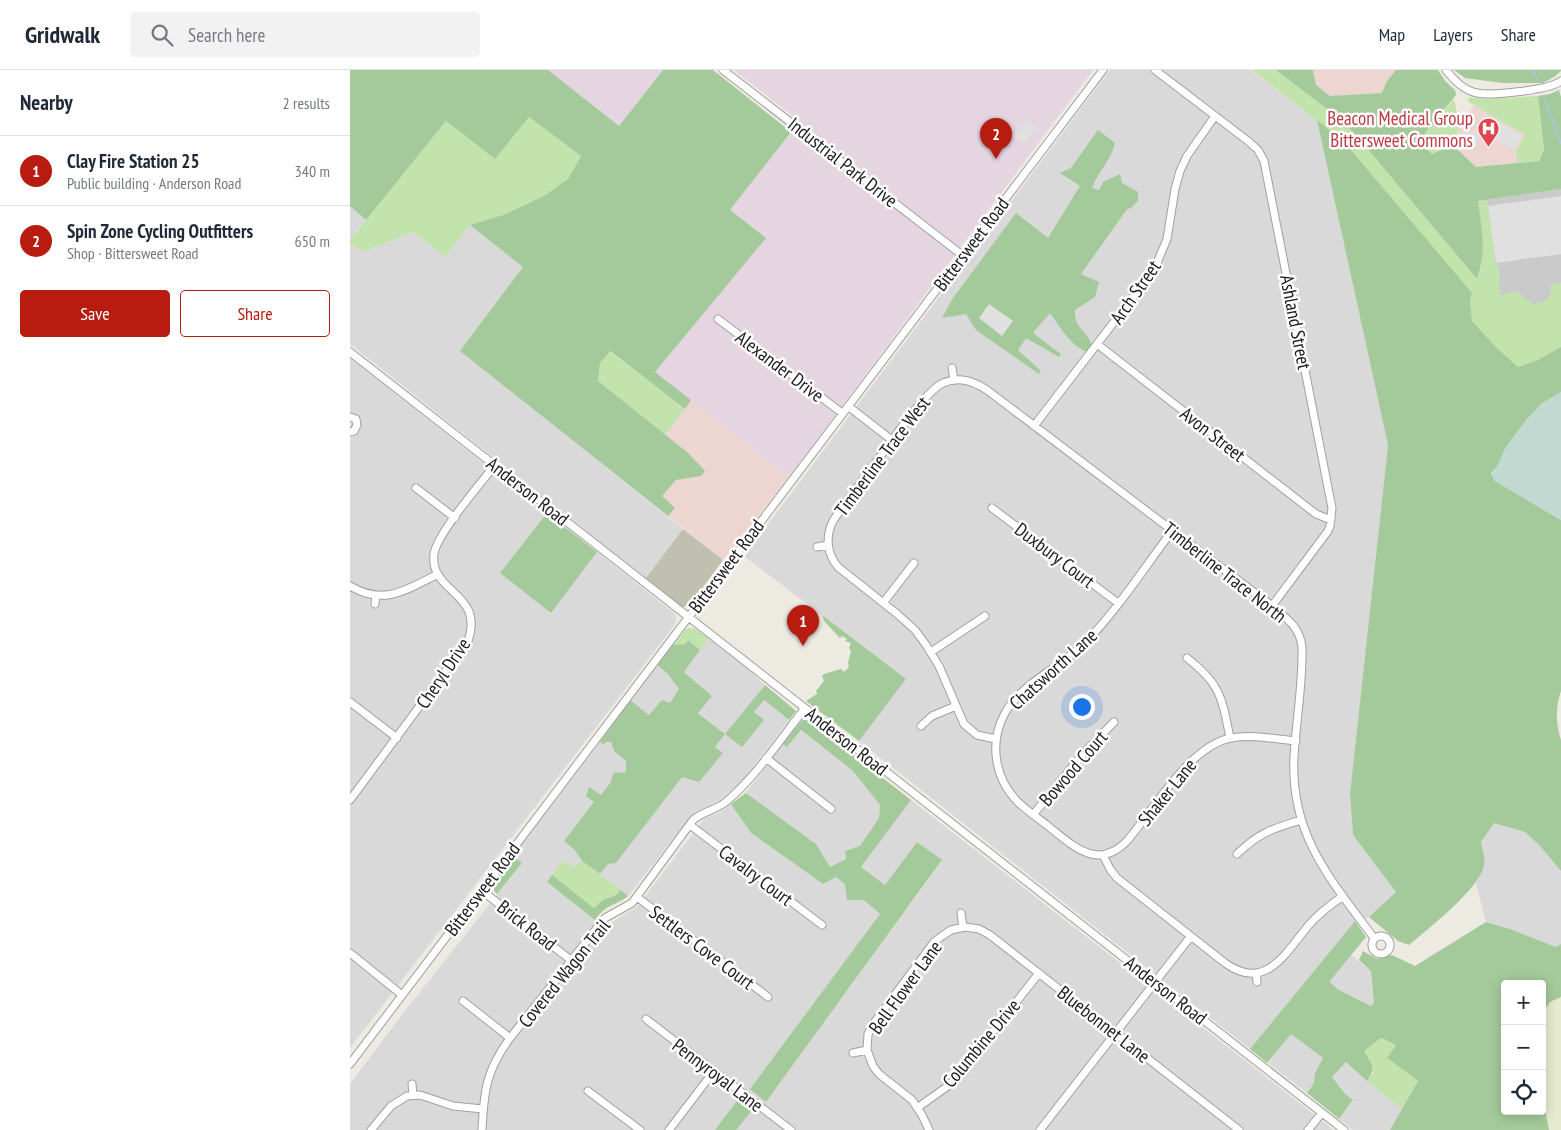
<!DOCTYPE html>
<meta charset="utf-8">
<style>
body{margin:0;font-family:"PT Sans Narrow",sans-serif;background:#f2f2f3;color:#1f2937}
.controls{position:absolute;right:15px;bottom:15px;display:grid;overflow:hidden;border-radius:5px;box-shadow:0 2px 12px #0003}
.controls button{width:45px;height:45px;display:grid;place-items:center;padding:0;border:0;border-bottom:1px solid #e0e1e3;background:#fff;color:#1f2937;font:25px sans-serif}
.you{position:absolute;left:731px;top:636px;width:18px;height:18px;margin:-12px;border:4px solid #fff;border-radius:50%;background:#1a73e8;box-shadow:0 0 0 8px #1a73e833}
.badge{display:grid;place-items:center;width:32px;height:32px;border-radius:50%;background:#b81c10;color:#fff;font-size:16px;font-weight:700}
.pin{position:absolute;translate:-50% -41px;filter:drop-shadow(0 1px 2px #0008)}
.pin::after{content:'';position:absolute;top:26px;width:18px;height:15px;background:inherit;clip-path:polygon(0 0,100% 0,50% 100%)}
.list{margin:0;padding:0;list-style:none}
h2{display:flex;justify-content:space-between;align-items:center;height:65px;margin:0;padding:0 20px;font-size:21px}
h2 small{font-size:16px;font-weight:400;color:#747a83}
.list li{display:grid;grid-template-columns:32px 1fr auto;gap:15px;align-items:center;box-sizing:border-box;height:70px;padding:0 20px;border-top:1px solid #e0e1e3}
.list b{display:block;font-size:19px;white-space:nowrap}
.list p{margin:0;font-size:16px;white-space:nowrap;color:#747a83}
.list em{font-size:16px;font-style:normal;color:#747a83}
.actions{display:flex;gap:10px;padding:15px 20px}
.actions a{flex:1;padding:11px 0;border:1px solid #b81c10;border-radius:5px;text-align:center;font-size:18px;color:#b81c10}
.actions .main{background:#b81c10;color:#fff}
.icon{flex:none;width:28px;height:28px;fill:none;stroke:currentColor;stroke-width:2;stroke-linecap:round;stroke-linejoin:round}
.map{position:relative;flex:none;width:1211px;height:1060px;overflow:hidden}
header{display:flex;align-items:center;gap:30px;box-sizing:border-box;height:70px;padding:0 25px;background:#fff;border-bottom:1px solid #e0e1e3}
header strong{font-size:24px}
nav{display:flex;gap:28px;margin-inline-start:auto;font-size:18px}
.search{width:350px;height:45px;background:#f2f2f3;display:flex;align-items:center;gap:12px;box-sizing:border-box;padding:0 18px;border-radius:5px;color:#747a83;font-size:19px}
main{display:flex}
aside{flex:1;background:#fff}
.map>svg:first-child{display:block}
</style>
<header>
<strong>Gridwalk</strong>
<div class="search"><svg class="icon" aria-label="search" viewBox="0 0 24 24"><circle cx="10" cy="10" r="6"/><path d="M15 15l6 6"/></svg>Search here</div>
<nav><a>Map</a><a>Layers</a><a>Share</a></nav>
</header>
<main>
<aside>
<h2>Nearby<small>2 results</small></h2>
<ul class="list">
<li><span class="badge">1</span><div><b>Clay Fire Station 25</b><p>Public building · Anderson Road</p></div><em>340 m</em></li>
<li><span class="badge">2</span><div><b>Spin Zone Cycling Outfitters</b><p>Shop · Bittersweet Road</p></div><em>650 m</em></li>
</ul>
<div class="actions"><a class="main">Save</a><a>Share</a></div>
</aside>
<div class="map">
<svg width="1211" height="1060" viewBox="0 0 1211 1060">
<rect width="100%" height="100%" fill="#edeae2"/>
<path fill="#dad9d9" d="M760,0H901L967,50L1038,375L1000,724L1003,765L1046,822L1019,847L1005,851L900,979L509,671L556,609L394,486Z
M0,136L16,150L0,170Z
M120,155L174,197L111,281L333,459L296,508L0,274V173L13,182L63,162L95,187Z
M0,288L197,443L150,503L201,543L247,482L324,543L326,547V553L0,978Z
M359,568L401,602L415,615L376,663L413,649L404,642L414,630L439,650L393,710L370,730L346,741L341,746L278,826L250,804L258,794L266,792L332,707L373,684L365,677L375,664L348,642L362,626L334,602Z
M307,595L317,603L329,619L320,633L299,645L280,630Z
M450,660L503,701L530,735L529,748L510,776L495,781L496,789L480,797L466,774L396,723L433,674L437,677Z
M250,672L254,675L256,672H261L264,681L276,691V702L262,706L261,712L251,726L239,717L244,732L224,779L232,791L197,812L256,858L262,852L287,837L354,749L371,742L381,734L401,763L473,814L486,806L530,844L401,1019L416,1032L592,791L567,772L535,815L511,797L561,730L984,1060H0V1014L51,946L172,793L163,786Z
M1144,752L1175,762L1190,776L1211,801V874L1206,877L1160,859L1136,852L1126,813L1135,794L1131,772Z
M1001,885L1021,901L1024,933L1021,936L989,920L978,912Z
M941,964L973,988L965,1003L964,1013L957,1023L918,993Z
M996,992L1052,1039L1040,1060H1003L989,1049L1003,1031L995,1024L982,1007Z"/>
<path fill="#edd5d2" d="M963,0H1046L1037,11L1033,23L980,26L966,15Z
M1124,35L1175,65L1166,80L1167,93L1126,97L1108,80L1099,77Z
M341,330L439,407L373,490L318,446L324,438L312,426L326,410L350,406L337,382L315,365Z"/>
<path fill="#e5d5e1" d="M198,0H313L269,56Z
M384,0H743L439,407L305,302L415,168L380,140L449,51Z"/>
<path fill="#cacaca" d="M1211,119V277L1188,290L1132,194L1128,131Z"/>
<path fill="#bfc0af" d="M333,459L373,490L340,535L332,537L296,508Z"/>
<path fill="#e6eacf" d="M1211,927V1060H1199L1192,1024V944L1200,932Z"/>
<path fill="#c3e3ac" d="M902,0H926L990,49L1005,64L1127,209C1137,185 1132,156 1128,131L1137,130L1146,193L1149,199L1150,225L1167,222L1183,234L1193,232L1201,225L1200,215L1211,213V277L1188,290L1168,297L1146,277L1122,251L1120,230L994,72Z
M1188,26L1194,81L1189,91L1167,93L1166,80L1175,65L1117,31L1120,27L1133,29Z
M1104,29L1107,43L1115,49L1099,77L1082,84L1068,72Z
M179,47L231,86L218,109L194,126L153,145L120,155L95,187L63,162L13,182L0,173V170L96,51L145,89Z
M259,281L335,339L315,365L248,311L250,293Z
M339,558L345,559L359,568L350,580L338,570L335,574L323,575L335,560Z
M213,790L222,797L232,791L271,820L266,825L253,830L244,838L202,805Z
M1031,968L1046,975L1037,988L1068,1011L1052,1039L1017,1011L1023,1003L1014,981Z"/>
<path fill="#a4c99a" d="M0,0H198L269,56L313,0H363L441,62L380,140L416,168L305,302L341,330L335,339L260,281L250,293L248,311L337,382L355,401L351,406L326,410L312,426L325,438L318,446L110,281L173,197L120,155L153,145L194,126L218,109L231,86L179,47L145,89L96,51L16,150L0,136Z
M926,0H963L966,15L980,26L1032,23L1037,11L1046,0H1088L1095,11L1105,20L1106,25L1068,72L1082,84L1099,77L1108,80L1126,97L1189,91L1194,80L1188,26L1200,24L1209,20L1211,27V119L1128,131C1131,159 1137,181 1127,209L1005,64L990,49Z
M1104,0H1211V1L1204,7L1193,13H1153L1115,8Z
M967,50L994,72L1122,223L1120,230L1122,251L1146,277L1168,297L1188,290L1211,277V322L1177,349L1156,377L1147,397L1141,403L1145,411L1211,450V621C1205,637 1206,655 1211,670V801L1190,776L1175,762L1144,753L1131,772C1132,779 1136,789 1134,796C1129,819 1079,858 1059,875L1048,871L1019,847L1046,822L1003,765L1000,724L1038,375Z
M748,60L765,73C761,91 748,101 742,118L749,120L753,112L770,104L772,113L788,122V131L781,138L777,139L731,204L749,212L745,227L725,240C724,260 738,260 742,276L737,282C720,275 710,257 700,243L683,263L711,284L709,287L676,268L668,280L691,301L689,304L626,260L616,244L592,248L603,228L666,143L698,168L730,116L710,103L721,98Z
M197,443L247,482L201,543L150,503Z
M472,545L556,609L509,671L456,631L467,624L466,621L474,611L472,606L474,604L491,599L494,602L499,597L498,593L501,581L499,578L501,573L495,571L497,569L492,566L490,568L474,551Z
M338,570L350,580L334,602L362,626L348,643L375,664L415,615L446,641L439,650L414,630L404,642L414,650L392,677L375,664L365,677L373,683L349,712L332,707L266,793L258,794L250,804L232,791L224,779L214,771L244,732L236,726L239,717L251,725L261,712L262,706L265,702L270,703L276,702V691L264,681L261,672H256L254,675L250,672L280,630L299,645L312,630L320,633L329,619L317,603L307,595L323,575L335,574Z
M452,650H458L561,730L511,797L535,815L567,772L592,790L416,1032L400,1019L530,844L514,830H497L495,814L486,807L473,814L401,763L381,734L396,723L466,774L480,797L496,789L495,781L510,776L529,748L530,735L503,701L451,660L437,677L433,674Z
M163,786L172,793L147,824C136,816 157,794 163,786Z
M202,805L244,838L253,830L266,825L271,820L278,826C264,837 257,833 245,850L197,812Z
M1005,851L1016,867L979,912L989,920L1021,936L1024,933L1021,901L1009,890L1013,881L1027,889L1042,885L1065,896L1136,852L1160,859L1206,877L1211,874V927L1200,932L1192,944V914H1155V1041H1192V1024L1199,1060H1040L1068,1011L1037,988L1046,975L1031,968L1014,981C1021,994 1027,997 1017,1011L996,992L982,1007L995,1024L1003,1030L989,1049L957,1023L964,1013L965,1003L973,988L941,964L917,993L900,979Z
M389,1028L403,1039L386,1060H365Z"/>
<path fill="#c1d9d0" d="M1211,322V450L1145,411L1141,405L1147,397L1156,377L1177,349L1192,333Z"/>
<path fill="#e0e0e0" d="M1135,44L1172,65L1164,80L1128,59Z
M677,51L686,58L674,74L663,65Z
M1115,59L1131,65L1122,81L1107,73Z
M1211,126V184L1146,193L1138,136Z
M639,234L663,251L652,266L629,248Z"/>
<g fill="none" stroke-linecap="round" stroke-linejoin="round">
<path stroke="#a6c8d7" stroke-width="2" d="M1182,0L1188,11
M1195,30L1211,73"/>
<defs>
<path id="minor" d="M373,0L612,185
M805,0L898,71L908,80L914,91L982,438L980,456L978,461L922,536
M1096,0C1104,10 1113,20 1127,23C1142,26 1199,20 1211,11
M368,249L492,343
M747,274L966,444L981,450
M0,282L994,1060
M602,298L604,310
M498,336L543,371
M0,347L6,349L7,355L4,361L0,362
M684,356L804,200L817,169L825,119L830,101L837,86L865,46
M66,418L105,448
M642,438L768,533
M822,461C795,497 767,540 736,572C711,598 671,612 654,645C639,674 645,709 668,732C677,741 688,748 698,756C722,775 747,801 776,772C804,740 839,676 881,668C901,664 925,669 946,671
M467,477L478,475
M0,516C34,536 56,520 88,504
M533,533L564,493
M25,534L26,526
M581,582L635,546
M837,588C871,614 872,628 880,668
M0,632L47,668
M571,656L582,646L606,636
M646,669L627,665L614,654L589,596L576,575L565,560L546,543L488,497C477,484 475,467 483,451C496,431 512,412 526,392C540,374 575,321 593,313C609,306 623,311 637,320L922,536C936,548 950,557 952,577C953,614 946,651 944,687C940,765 981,810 1024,868
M416,688L481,739
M0,730L118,571C135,522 79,523 84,484C87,464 130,414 145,395
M683,745L731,686L764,652
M340,755L472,855
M887,784C910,762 922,759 951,750
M753,785L760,799L767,808L875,893C915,922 935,884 958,856C968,844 980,835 993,826
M131,820L222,891
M287,827L418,927
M611,843L613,857
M1022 875a9 9 0 1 1 18 0a9 9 0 1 1-18 0Z
M0,883L52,925
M906,903L907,912
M113,931L160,968
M296,949L441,1060
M503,983L517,980
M0,994L753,0
M62,1014L63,1025
M238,1021L290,1060
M567,1038L598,1016L608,1006L689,903
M21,1060L41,1036L57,1026L70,1025L103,1036L133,1039
M132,1060C134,1020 136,1001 160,968L255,848L282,833L343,750C353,741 367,740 377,731C407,705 430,670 455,638
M319,1060L364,1001
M579,1060L572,1045L562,1030L529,1004L523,996L517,980L518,964L524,953L584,872L592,866L601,860L615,857L629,859L640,865L889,1060
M690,1060L841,866
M958,1060L972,1043"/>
</defs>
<use href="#minor" stroke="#a0a0a0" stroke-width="9"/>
<use href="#minor" stroke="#fff" stroke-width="7"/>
</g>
<defs>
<symbol id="hospital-pin" viewBox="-11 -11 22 30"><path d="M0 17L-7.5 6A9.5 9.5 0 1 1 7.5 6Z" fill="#e0444e" stroke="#fff"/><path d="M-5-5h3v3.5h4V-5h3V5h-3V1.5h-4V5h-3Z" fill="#fff"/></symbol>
</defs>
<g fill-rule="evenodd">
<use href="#hospital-pin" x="1126" y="46" width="25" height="34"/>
</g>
<g text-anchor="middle" stroke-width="5" stroke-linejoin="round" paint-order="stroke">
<g font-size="19" fill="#be3a42" stroke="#fff" text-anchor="end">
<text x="1123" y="55">Beacon Medical Group<tspan x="1123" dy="22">Bittersweet Commons</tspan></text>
</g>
<g font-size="19" fill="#1c1c1c" stroke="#fff">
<text transform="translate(493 92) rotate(38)" y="7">Industrial Park Drive</text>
<text transform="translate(621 174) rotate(-53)" y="7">Bittersweet Road</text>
<text transform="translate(785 222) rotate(-55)" y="7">Arch Street</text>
<text transform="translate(946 252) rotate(79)" y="7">Ashland Street</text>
<text transform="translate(430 296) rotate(37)" y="7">Alexander Drive</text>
<text transform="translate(863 364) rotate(38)" y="7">Avon Street</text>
<text transform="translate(532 386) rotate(-53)" y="7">Timberline Trace West</text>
<text transform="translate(178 421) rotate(38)" y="7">Anderson Road</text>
<text transform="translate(705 485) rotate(37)" y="7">Duxbury Court</text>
<text transform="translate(376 496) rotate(-53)" y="7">Bittersweet Road</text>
<text transform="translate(875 502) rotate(38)" y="7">Timberline Trace North</text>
<text transform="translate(703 599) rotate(-42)" y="7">Chatsworth Lane</text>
<text transform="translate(93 603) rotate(-56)" y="7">Cheryl Drive</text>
<text transform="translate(497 671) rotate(38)" y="7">Anderson Road</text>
<text transform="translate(723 698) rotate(-49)" y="7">Bowood Court</text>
<text transform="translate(817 722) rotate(-51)" y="7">Shaker Lane</text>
<text transform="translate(406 805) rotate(37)" y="7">Cavalry Court</text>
<text transform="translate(132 819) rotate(-53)" y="7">Bittersweet Road</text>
<text transform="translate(177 855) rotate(38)" y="7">Brick Road</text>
<text transform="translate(352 877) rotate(37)" y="7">Settlers Cove Court</text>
<text transform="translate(214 903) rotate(-51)" y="7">Covered Wagon Trail</text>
<text transform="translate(555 917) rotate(-54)" y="7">Bell Flower Lane</text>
<text transform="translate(816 920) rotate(38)" y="7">Anderson Road</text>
<text transform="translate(754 954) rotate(38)" y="7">Bluebonnet Lane</text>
<text transform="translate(631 973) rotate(-50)" y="7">Columbine Drive</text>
<text transform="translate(368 1005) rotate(37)" y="7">Pennyroyal Lane</text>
</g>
</g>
</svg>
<div class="controls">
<button>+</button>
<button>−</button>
<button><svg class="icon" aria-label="locate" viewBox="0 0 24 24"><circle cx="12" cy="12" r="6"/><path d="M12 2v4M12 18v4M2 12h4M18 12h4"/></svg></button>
</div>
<div class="you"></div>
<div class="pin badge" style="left:453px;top:576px">1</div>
<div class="pin badge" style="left:646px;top:89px">2</div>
</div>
</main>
